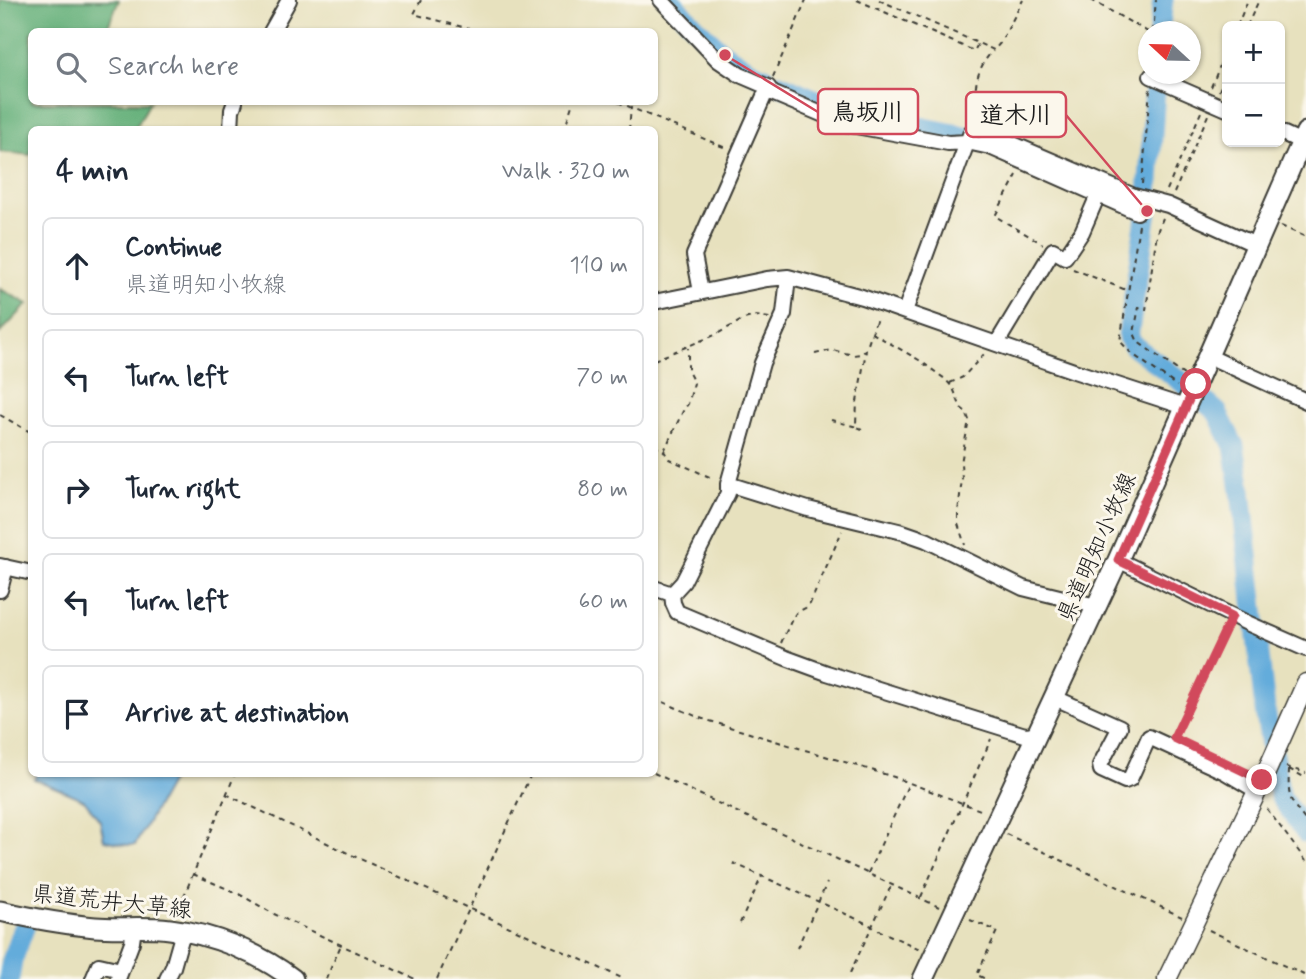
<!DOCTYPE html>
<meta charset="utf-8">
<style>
body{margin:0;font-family:Mynerve,"Klee One",sans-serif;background:#f6f6f7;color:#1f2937}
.controls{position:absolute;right:21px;top:21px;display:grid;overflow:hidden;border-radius:10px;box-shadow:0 2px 5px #0004}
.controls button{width:63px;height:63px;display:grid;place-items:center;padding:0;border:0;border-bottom:2px solid #e0e1e3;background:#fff;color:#1f2937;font:35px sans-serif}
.compass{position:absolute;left:1138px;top:21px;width:63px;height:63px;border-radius:50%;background:#fff;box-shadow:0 2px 5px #0004;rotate:292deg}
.stop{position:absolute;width:21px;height:21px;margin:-16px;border:5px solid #d1495b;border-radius:50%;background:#fff}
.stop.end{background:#d1495b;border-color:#fff;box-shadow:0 2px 7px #0008}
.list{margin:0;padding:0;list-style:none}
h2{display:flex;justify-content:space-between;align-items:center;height:91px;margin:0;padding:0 28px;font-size:30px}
h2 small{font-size:23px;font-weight:400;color:#747a83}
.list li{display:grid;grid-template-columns:46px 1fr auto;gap:21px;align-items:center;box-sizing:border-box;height:98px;margin:0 14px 14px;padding:0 14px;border:2px solid #e0e1e3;border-radius:10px}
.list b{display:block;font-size:26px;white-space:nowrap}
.list p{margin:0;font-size:23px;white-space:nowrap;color:#747a83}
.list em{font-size:23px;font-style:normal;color:#747a83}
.icon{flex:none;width:38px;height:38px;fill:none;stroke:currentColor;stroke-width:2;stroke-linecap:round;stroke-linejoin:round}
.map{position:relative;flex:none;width:1306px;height:979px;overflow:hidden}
.search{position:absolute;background:#fff;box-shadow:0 2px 5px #0004;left:28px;top:28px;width:630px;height:77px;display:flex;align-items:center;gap:18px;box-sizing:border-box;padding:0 24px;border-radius:10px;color:#747a83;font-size:26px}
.panel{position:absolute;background:#fff;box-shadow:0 2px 5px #0004;left:28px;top:126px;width:630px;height:651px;border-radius:10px}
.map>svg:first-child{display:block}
</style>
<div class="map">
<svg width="1306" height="979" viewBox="0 0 1306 979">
<rect width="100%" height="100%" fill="#fbf7ec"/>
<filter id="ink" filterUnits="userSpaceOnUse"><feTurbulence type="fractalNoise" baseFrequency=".0143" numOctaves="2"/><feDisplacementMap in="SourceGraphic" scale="14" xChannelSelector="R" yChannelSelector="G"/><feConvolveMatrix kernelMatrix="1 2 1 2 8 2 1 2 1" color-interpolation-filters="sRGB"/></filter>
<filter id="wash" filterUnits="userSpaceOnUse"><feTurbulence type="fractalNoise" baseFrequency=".00686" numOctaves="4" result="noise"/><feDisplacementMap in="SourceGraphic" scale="28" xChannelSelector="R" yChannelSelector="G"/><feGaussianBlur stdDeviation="1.57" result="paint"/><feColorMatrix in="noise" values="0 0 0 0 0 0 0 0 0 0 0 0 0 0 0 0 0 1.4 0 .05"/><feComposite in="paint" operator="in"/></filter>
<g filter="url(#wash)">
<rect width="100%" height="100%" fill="#e7e1be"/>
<path fill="#62af78" stroke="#3f664a" stroke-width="2" d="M0,0H119L106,31L32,32V102H150L135,129L32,130L31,155L0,152Z
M0,289L28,304L0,333Z"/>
<path fill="#64acdb" stroke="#40647c" stroke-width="2" d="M37,774H175L135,845H127L104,840L100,821L85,801L76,796L34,779Z"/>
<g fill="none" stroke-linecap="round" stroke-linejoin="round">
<path stroke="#64acdb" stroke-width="21" d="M670,0C700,31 723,60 764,77
M1159,32L1163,0
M1156,74L1147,211L1128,337L1134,346L1182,382L1217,412L1234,446L1241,491L1265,710L1280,796L1306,833
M779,84L841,111L988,141
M9,979L12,961L24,928"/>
</g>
</g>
<g filter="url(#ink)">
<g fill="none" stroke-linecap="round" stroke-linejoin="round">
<defs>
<path id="minor" d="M661,0L718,60L740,75L768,87L772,93L845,124L948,143L967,142L990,147L1137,212L1141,198
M271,32L289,0
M1151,76L1227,109
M231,130L232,110L235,102
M1280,132L1302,142
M788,277L784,314L762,363L728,484V493L683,582L672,594L673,603L677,612L786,658L827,673L1025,735L1035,734
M701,292L694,255L768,87
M654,302L767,279L788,277L862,297L1074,371L1185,407
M905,311L971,132L978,129L1134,196L1168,205L1256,245
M997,343L1053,250L1065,257L1082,232L1098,195
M1208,356L1306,401
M728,484L808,509L903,532L926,540L1023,588L1096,606
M1118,560L1247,623L1306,649
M0,566L32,573
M654,588L672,594
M0,590L6,567
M1053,697L1120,727L1100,765L1101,770L1125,781L1130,779L1149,737L1225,772L1257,791
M93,979L99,965L121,970
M118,979L132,942L134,928
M167,979L173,967L183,932"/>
<path id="tertiary" d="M1167,979L1264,777L1306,683"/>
<path id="secondary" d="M0,911C31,918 63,924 95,927C120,929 145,926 170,929C213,934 259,953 293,979
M923,979L1118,560L1208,356L1306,132"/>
</defs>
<use href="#minor" stroke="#3a3a34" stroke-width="18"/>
<use href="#tertiary" stroke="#3a3a34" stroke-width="21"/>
<use href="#secondary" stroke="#3a3a34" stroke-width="23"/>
<path stroke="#3a3a34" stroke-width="2" stroke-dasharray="5 5" stroke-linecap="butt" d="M421,0L414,14L481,32
M857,0L974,51L978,44
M879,0L994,50L1001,42L1023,0
M1091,0L1148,32
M1237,26L1248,0
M1247,26L1259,0
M1153,32L1156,0
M773,77L806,0
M1211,87L1227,49
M1219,91L1227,72
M618,102L728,149
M976,117C973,94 975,68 993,51
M564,130L573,102
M629,130L631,107
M1017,175L995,216L1043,244
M1142,184L1150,89
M1167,190L1201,112
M1174,193L1208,115
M1163,218L1157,232L1146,310L1139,307L1134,333L1138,342L1184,375
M1139,225L1120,341L1131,353L1177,386
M1281,226L1306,237
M1073,269L1126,290
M872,333L919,360L945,379L953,388L961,408L966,412L969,420L961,463L962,479L958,512V524L965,545
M815,354L832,350L853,355L861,354L866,350L877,318
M654,360L715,335L744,319L755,316L770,318
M950,383L963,377L985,353
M0,415L32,433
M831,420L857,427
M862,429L857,427L856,424L857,402L866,351
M654,446L664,451L669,459L714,479
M664,451L684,409L688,404L694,383L688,371V348
M781,643L792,619L796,613L809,606L842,531
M654,698L700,718L894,777L983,811
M1176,734L1226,628
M1286,767L1306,773
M1289,769C1288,797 1288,799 1306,821
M1289,769L1306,778
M654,773L939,907
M226,794L358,858L624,979
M1267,809L1306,861
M1006,834L1182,917
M733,863L868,924L878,930L920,949
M868,873L909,783
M193,874L239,894L274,914L415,979
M921,897L991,739
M176,915L235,774
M970,920L997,931L977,975L986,979
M740,923L762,876
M1209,930L1306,976
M797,948L827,883
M850,973L891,886
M326,979L341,945
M437,979L531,774"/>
<use href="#minor" stroke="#fff" stroke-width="14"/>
<use href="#tertiary" stroke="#fff" stroke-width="18"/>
<use href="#secondary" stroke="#fff" stroke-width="19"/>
</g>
</g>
<g fill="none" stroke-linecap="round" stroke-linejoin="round" filter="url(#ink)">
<path stroke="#d1495b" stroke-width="9" d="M1196,384L1118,560L1232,616L1174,738L1262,780"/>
</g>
<g text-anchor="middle" stroke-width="6" stroke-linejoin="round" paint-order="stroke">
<g font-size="23" fill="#1c1c1c" stroke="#fbf7ec">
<text transform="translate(1096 547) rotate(-66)" y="8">県道明知小牧線</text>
<text transform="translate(112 901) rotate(6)" y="8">県道荒井大草線</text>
</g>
</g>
<path fill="none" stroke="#d1495b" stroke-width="2.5" d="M725 55L818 112M1147 211L1066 115"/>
<g fill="#d1495b" stroke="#fbf7ec" stroke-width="2.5">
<circle cx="725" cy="55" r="7"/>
<circle cx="1147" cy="211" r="7"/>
</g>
<g fill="#fbf7ec" stroke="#d1495b" stroke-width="2.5">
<rect x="818" y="89" width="100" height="45" rx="7"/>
<rect x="966" y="92" width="100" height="45" rx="7"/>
</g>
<g font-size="24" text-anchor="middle" font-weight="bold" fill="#1c1c1c">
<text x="868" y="120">鳥坂川</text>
<text x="1016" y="123">道木川</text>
</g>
</svg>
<div class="controls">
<button>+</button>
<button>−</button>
</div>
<svg class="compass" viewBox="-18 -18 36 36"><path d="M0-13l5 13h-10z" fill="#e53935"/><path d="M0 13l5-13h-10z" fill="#747a83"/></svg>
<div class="stop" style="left:1196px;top:384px"></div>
<div class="stop end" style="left:1262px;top:780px"></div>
<div class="search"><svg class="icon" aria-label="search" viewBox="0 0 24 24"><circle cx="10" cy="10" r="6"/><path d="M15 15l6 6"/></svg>Search here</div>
<section class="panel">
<h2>4 min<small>Walk · 320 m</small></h2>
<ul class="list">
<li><svg class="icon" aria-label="ahead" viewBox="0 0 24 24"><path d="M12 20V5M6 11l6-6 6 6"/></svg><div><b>Continue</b><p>県道明知小牧線</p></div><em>110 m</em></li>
<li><svg class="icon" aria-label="left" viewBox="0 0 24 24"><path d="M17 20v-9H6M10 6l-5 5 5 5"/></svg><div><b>Turn left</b></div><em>70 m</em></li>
<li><svg class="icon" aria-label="right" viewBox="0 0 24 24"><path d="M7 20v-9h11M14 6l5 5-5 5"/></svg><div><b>Turn right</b></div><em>80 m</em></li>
<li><svg class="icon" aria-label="left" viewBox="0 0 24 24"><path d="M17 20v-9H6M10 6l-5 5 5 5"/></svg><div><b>Turn left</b></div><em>60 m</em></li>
<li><svg class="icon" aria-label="arrive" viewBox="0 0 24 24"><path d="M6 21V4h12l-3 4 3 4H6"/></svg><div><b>Arrive at destination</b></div></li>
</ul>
</section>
</div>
